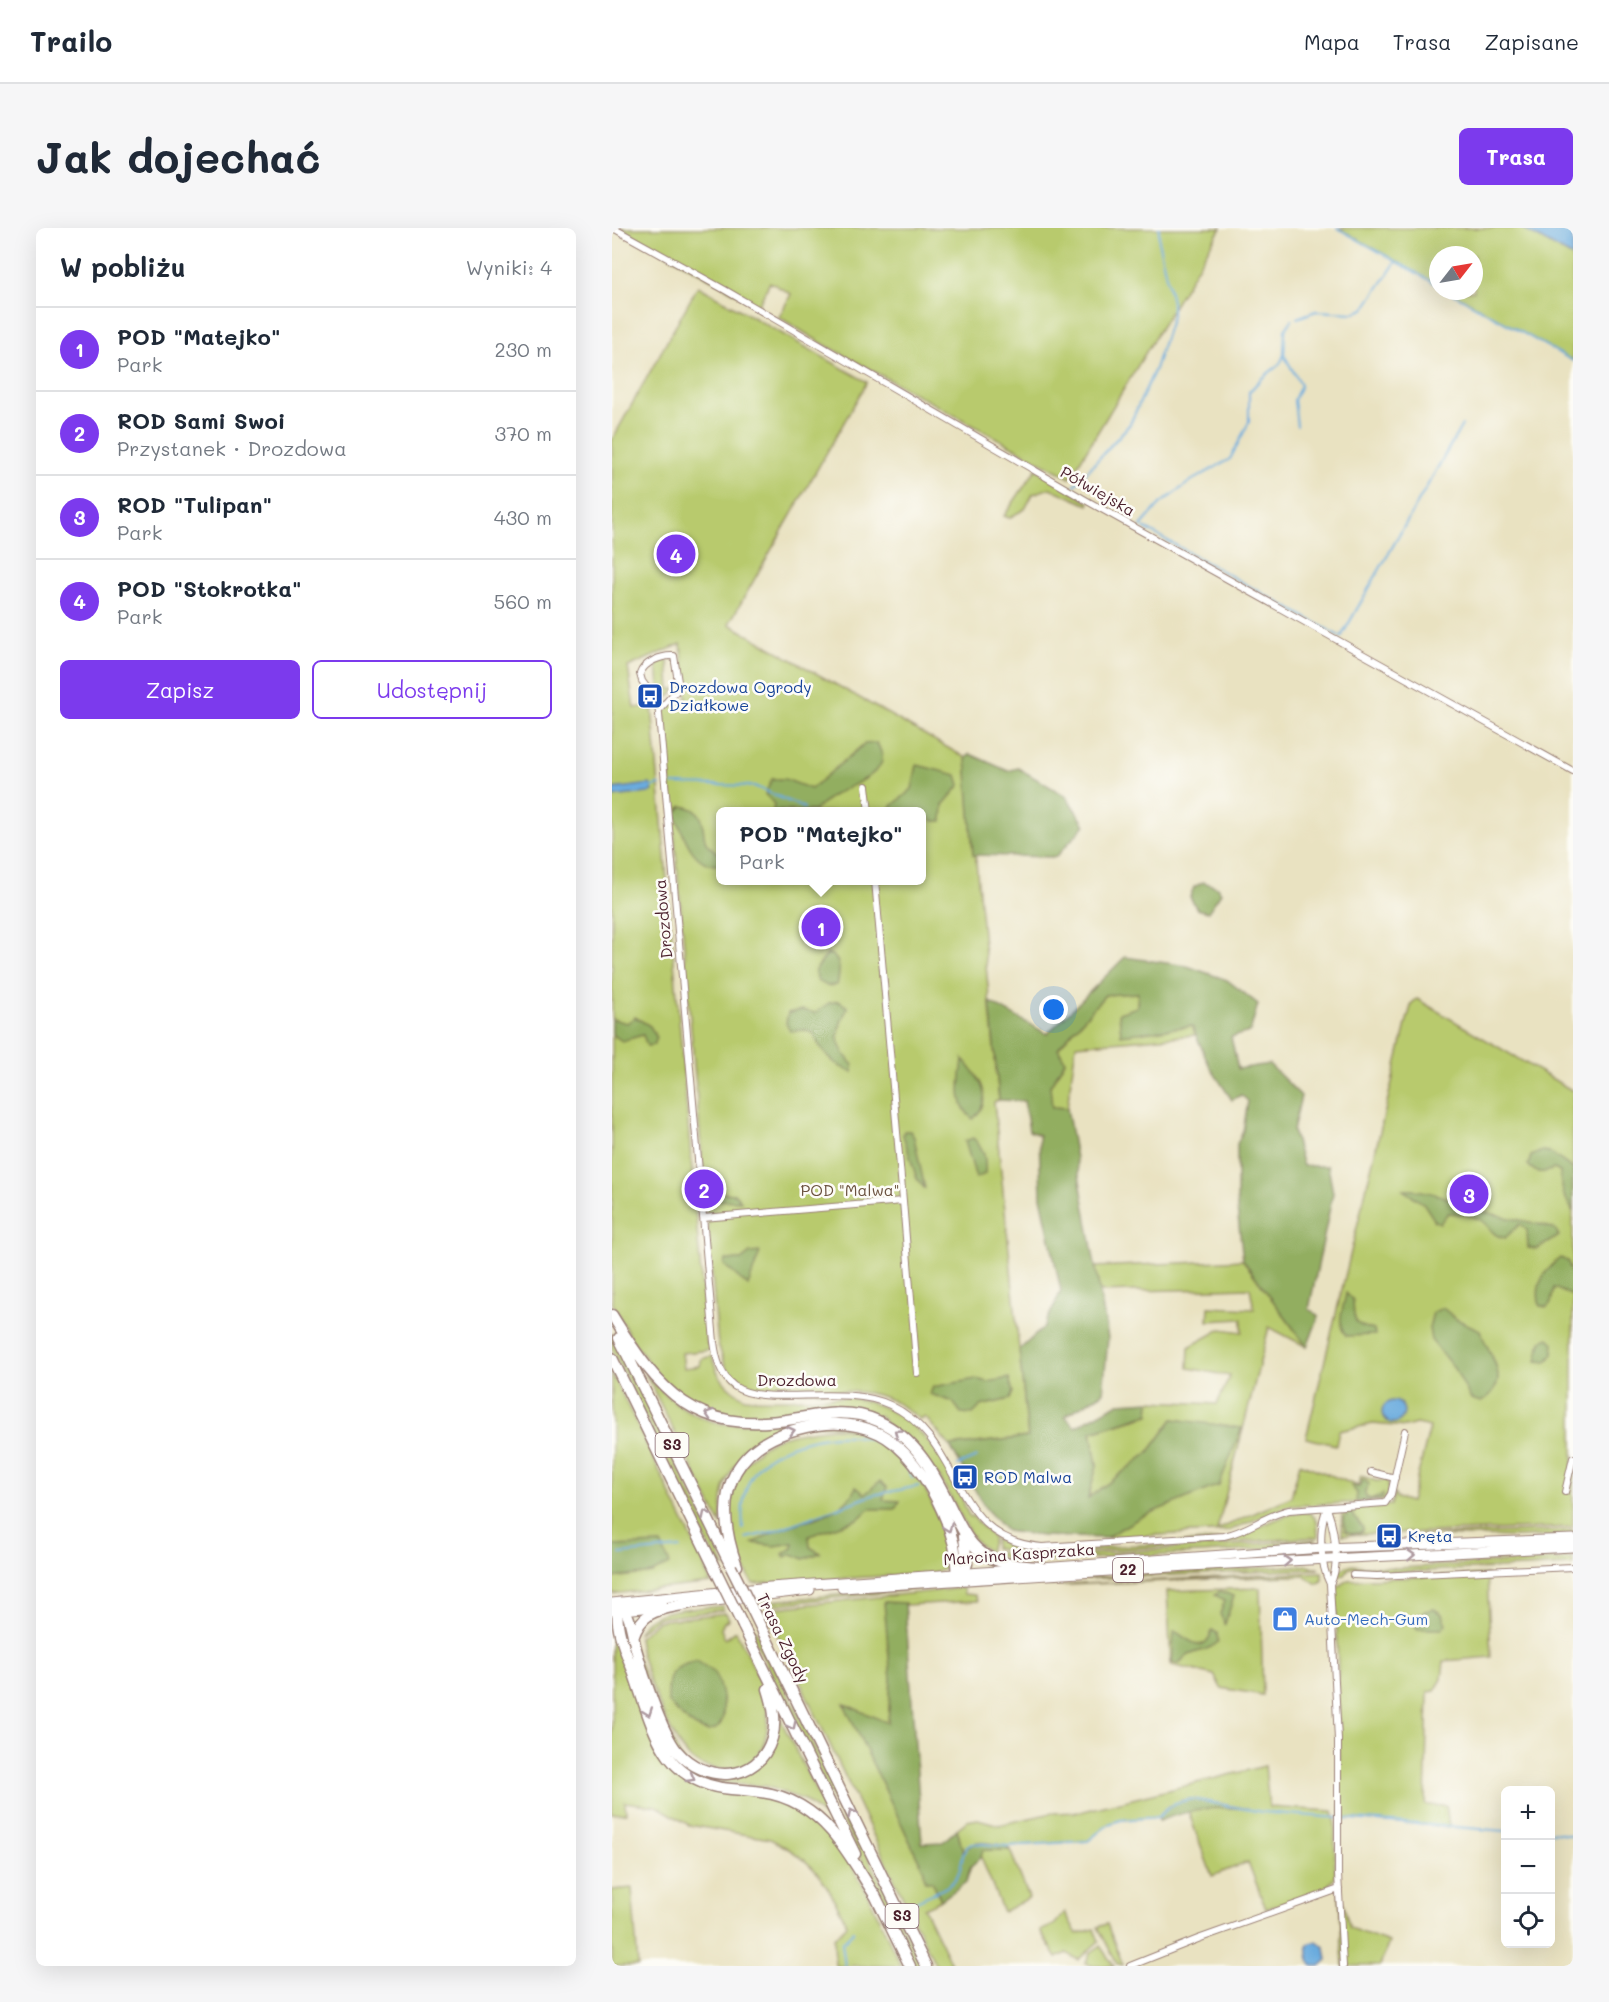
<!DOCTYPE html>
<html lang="pl">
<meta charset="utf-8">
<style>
body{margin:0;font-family:Mali,sans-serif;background:#f6f6f7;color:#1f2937}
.controls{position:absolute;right:18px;bottom:18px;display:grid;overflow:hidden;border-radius:9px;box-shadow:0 6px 24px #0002}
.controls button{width:54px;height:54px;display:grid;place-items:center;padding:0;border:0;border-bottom:2px solid #e0e1e3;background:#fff;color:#1f2937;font:30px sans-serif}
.compass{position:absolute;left:817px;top:18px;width:54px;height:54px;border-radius:50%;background:#fff;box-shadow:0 6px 24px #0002;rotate:59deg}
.you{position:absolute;left:442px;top:782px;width:21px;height:21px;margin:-15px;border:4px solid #fff;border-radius:50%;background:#1a73e8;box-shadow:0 0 0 9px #1a73e833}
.badge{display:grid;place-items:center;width:39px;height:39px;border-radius:50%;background:#7c3aed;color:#fff;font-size:20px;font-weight:700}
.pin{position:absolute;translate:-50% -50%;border:3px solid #fff;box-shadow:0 2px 6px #0006}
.popup{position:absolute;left:104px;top:579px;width:210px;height:78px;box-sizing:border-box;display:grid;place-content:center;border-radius:9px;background:#fff;filter:drop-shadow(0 2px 4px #0005);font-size:20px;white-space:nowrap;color:#747a83}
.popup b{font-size:22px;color:#1f2937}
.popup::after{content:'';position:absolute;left:50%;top:100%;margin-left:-12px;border:12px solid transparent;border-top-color:#fff}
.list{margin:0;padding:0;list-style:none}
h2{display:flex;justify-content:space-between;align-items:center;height:78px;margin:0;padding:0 24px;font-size:26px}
h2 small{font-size:20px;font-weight:400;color:#747a83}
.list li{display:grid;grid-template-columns:39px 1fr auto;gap:18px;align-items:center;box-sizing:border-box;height:84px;padding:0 24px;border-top:2px solid #e0e1e3}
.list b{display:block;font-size:22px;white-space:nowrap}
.list p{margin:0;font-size:20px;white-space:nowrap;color:#747a83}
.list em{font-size:20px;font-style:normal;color:#747a83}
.actions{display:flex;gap:12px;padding:18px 24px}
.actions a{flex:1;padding:14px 0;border:2px solid #7c3aed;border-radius:9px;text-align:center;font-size:21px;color:#7c3aed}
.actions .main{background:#7c3aed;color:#fff}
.icon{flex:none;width:33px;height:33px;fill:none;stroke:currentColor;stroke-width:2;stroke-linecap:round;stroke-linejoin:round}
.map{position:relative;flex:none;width:961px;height:1738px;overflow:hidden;border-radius:9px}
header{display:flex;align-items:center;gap:36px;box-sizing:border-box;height:84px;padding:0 30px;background:#fff;border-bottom:2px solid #e0e1e3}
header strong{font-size:28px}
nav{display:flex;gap:33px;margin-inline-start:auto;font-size:21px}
.intro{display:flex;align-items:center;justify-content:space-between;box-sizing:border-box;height:144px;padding:0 36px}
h1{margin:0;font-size:42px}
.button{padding:15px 27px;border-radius:9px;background:#7c3aed;color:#fff;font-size:21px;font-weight:700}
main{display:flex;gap:36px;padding:0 36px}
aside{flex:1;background:#fff;border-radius:9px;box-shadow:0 6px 24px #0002}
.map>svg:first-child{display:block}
</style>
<header>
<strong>Trailo</strong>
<nav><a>Mapa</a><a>Trasa</a><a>Zapisane</a></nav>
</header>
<div class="intro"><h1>Jak dojechać</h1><a class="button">Trasa</a></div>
<main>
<aside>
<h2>W pobliżu<small>Wyniki: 4</small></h2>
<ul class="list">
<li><span class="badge">1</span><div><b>POD &quot;Matejko&quot;</b><p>Park</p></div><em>230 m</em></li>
<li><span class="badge">2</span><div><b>ROD Sami Swoi</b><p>Przystanek · Drozdowa</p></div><em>370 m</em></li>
<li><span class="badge">3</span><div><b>ROD &quot;Tulipan&quot;</b><p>Park</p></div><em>430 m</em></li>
<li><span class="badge">4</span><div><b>POD &quot;Stokrotka&quot;</b><p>Park</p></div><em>560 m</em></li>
</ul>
<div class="actions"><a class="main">Zapisz</a><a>Udostępnij</a></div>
</aside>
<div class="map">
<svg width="961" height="1738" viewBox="0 0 961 1738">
<rect width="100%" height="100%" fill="#fdfcf7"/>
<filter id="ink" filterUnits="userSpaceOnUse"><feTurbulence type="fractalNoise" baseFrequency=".0167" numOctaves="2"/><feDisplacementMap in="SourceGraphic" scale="12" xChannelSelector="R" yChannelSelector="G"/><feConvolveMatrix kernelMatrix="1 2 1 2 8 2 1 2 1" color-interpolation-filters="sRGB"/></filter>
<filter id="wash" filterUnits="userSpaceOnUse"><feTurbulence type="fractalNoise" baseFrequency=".008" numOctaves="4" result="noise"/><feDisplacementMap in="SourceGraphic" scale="24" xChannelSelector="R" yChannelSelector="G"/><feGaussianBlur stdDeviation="1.35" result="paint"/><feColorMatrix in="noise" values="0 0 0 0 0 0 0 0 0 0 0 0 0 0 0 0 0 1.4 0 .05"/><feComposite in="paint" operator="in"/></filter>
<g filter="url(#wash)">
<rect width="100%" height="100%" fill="#e9e2c1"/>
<path fill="#b8ca6d" stroke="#81744c" stroke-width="1.5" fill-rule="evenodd" d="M8,0H609L458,250L206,113L167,89L179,66L158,54L146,78Z
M726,0H910L961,29V133L837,63H862V27H826V57Z
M86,58L255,154L117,396L354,530L387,872L382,874L416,1209L338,1218L313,1189L309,1192C297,1182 284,1173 269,1168C230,1155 145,1175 121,1149C111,1139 111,1127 106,1117L52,483L63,474L75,472L69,416L16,439L22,480L40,478L95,1117H98L99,1122L70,1125L72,1140L88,1138L89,1131L100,1128C105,1149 114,1160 133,1170C163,1174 194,1168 225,1169C288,1171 327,1215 350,1270C352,1275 353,1282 358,1289L360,1288L381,1310L377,1324L362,1312L328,1250L267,1188L125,1190L86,1178L48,1150L19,1110L0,1074V212ZM109,584H310V652H109Z
M424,241L477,274L476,277L438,260L421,266L413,281L397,290L392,288Z
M53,432L56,433L58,461H64L57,469L48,467L45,438L46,434Z
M526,764L525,779L552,800L580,798L584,807L464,817L455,880L439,879L438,858L453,833L446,820L493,767Z
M805,771L961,863V1299L730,1307V1286L734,1280L779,1277L782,1266L785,1270L799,1274L818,1199L804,1196L794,1199L761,1196L727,1203L724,1217L694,1210L795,792L800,775Z
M631,1032L695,1119L657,1099L605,1302L679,1269L688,1235L746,1258L749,1248L764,1253L776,1252V1265L772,1273L675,1278L616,1303L493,1310L629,1201L561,1191L536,1225L476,1271L485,1237L479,1204L537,1187L538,1173L605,1176L618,1148L576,1140L577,1119L609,1101L630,1104V1091L596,1093L597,1079L642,1081L638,1060L488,1064L483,1039Z
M0,1105L105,1320L113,1340L107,1335L108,1340L0,1121Z
M0,1145L95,1342H93L99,1355L0,1366V1350L40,1345L0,1320Z
M33,1145C53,1169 80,1191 112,1196C125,1197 141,1194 154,1194C233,1189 279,1177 322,1257C334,1279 346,1300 351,1324L348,1325L330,1276L270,1203C245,1201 217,1196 192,1197C158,1197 122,1229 112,1260C109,1272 109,1285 109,1297Z
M221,1200C296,1200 321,1269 339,1330L333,1341L321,1345L141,1356C135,1344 126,1331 122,1319C111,1282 122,1233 159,1214C178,1204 200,1203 221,1200Z
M691,1284L698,1285L705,1292L706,1309L439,1326H411L382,1320L383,1311L409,1322L428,1323L611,1312C640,1306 661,1288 691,1284Z
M961,1302V1307L909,1309L807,1307Z
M704,1312L697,1316L624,1323L433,1333H406L382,1327L384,1324L412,1329H432Z
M961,1324V1328L816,1335L839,1330Z
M961,1331V1337L761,1345L753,1340H737L733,1347L725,1348L727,1343L737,1337L786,1340Z
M697,1337L707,1341L373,1355Z
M710,1344V1353L705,1356L693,1348H677L429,1358Z
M875,1346L879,1429L832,1433L830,1451L823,1463L816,1464L813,1577L834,1578L837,1599L729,1590L724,1360L736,1352Z
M366,1354L151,1378L149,1374Z
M351,1360L352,1366L363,1367L366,1373L293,1377L273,1374L279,1451L276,1496L233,1476L312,1643L313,1653L320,1652L329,1672L312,1680L340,1738H324L153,1381Z
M648,1360L651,1467L609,1460L602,1447L559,1437L555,1363Z
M110,1378L112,1382L46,1390L26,1405C38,1377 85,1381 110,1378Z
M114,1385L117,1391L112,1394L109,1401L113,1411L124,1403C141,1439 168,1479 150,1519C146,1528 137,1537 127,1539C112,1543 92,1541 79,1531C60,1516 28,1434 26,1410L46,1393Z
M142,1401L151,1414L310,1738H302L138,1402Z
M0,1405L74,1552C111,1560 150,1565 185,1580C235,1603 266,1691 289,1738H223L222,1710L235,1697C214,1653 203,1632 158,1611L77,1597L45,1578L13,1574L14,1585L0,1586Z
M18,1412C27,1433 64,1529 76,1539C96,1557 119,1551 141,1542L167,1488L219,1594L192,1572L153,1558L107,1555L78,1545L61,1529L14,1413Z
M653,1538L657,1579L721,1583L723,1592V1648L715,1659L654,1681L636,1634L600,1648L576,1583L606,1578L631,1580L581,1571L571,1572L557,1578L546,1589L509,1592L497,1596L476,1613L396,1618L365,1614L355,1618L351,1625L345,1601L355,1593L366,1591L387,1597L440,1585L468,1584Z
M370,1622H398L417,1670L391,1684L369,1629Z
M20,1660L26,1738H0V1662Z
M727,1661L738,1700L777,1714L768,1738H731Z
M453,1684L465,1706L482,1701L487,1713L466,1732L455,1725L445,1730L428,1703L442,1697Z
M495,1696L511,1737L505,1736L486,1699Z
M488,1718L502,1738H481L474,1735L478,1725Z"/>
<path fill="#92ae60" stroke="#6e6646" stroke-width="1.5" d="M265,515C268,521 271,526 270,533C265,550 234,559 220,568C214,572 208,578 202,583H161L162,576L153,566L160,551H173L199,561L252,516Z
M358,526L396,543L406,540L454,568L473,597L444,629L361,627L354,530Z
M305,537L345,547L348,557L331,577L330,593H321L310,584L274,583L300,561Z
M70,578C99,582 87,603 95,616C98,619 103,623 107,626L106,637C80,638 71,606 63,586Z
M591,654L605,659L609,665L596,684L585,681L578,669L582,659Z
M216,725C230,731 228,744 225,757L215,758L206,753L203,743Z
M513,729L575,738L615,752L646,776L638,804L619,809L626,841L657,836L689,868L681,903L691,938H716L721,965L697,1081L707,1088L695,1119L631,1032L625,980V916L631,903L636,873L629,867L620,872L598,839L580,798L509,807L507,785L525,779L526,765L493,767L446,820L453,833L438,858L440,879L455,880L496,1110L491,1165L453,1188L463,1199L507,1175L538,1173L537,1186L479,1204L485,1237L476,1270L536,1225L561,1191L630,1200L607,1257L529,1289L493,1310L430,1308L394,1303L374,1281L338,1218L416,1209L407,1122L432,1099L449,1063L429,969L427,907L417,903L412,873L387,872L378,774L435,806Z
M226,773L236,779C224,804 220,814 241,837V844C222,839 208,822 201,805L194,802L178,803L174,795L176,785L190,782L203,785L217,775Z
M23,789L38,798L45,810L42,817L35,818L31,807L10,813L0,806V791L15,795Z
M351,831C368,850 383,870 361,891C342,876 349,853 351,831Z
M292,903H298L302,909L313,961L305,951L291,907Z
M361,910C373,921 374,931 373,946L364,950L353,913Z
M930,923L937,924L961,941V984L951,965L948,944L942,941C931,945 925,947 916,937L919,928Z
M791,962C819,960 848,976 874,984C897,991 920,993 943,1001L947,1008L925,1021L916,1020L915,1002L908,996L893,1010C880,1008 880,1001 870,993C864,988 845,985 836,985L828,995L823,993L812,976Z
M99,964L123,966L129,973L97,972L96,968Z
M148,1024L136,1058L112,1037L113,1032H129L138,1025Z
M948,1030L956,1033L961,1052V1068L942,1060L939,1075L935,1079L928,1078C922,1057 932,1043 948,1030Z
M734,1065L741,1072C742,1091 740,1097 762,1102L763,1107L734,1108C723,1095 732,1079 734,1065Z
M831,1080L844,1091L868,1102C877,1128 903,1153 869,1174L859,1171L844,1143L819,1112L817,1100L821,1084Z
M937,1110L942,1115L941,1125L935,1134L925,1133L929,1113Z
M397,1150L401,1164L398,1171L369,1178L361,1186L349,1185L341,1174L318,1166L321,1159L364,1151L376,1154Z
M751,1251L757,1256L753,1263L754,1269L759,1271L771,1266L770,1271L744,1274L745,1265L739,1258L747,1259Z
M268,1253L275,1259L271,1272L288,1273L283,1281H257L246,1291L197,1308L198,1319L208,1325L192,1331L180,1326L173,1329L171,1326L181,1320V1315L163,1318L141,1315C151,1310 161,1303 171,1300C199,1290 230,1288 244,1259L253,1266Z
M738,1283L751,1300L750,1304L741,1306L733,1303L732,1290Z
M49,1316L58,1336L40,1345L0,1350V1318Z
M608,1363L622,1368L613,1396L608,1386L613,1372L603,1367Z
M272,1374L293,1375L310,1615L331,1614L345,1601L351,1624C362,1609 380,1616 396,1618L398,1622H371L369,1629L359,1638L354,1654L329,1672L320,1653H313L312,1643L232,1476L276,1495L279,1451Z
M822,1381L830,1386L834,1396L830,1401H805L802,1395C805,1384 812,1383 822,1381Z
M600,1402L605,1405L606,1414C595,1426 576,1421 567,1436L560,1435L562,1403C574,1408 592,1431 600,1402Z
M85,1433L103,1445C126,1504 99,1525 56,1474C56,1446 57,1439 85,1433Z
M580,1571L637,1581C605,1578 578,1581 547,1593L546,1589L562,1575Z"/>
<path fill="#6aacde" stroke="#5a6684" stroke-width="1.5" d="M909,0H961V29Z
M38,556L41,563L37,565L0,569V561Z
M770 1184a11 11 0 1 1 22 0a11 11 0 1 1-22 0Z
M705,1713L713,1719L715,1732L708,1738H701C696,1733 695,1723 696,1716Z"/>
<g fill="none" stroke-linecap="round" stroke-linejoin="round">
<path stroke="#6aacde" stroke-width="2" d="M725,0L826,57
M836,63L961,133
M685,90L704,83L741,85L752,81L784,34
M680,92L673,102L672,127L668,136L649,151L637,164V194L618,231L579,253L548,276L529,298L729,409L850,197
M672,127L689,157L682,172L685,198
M463,257L518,196L543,141L560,88V74L547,17V0
M61,556L142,558L192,580
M39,559L48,557
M346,1237L365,1229
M131,1300C129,1280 131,1261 143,1243C161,1215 227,1201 257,1211C276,1217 292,1233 301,1250
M134,1310L159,1304L261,1267L307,1258
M8,1326L68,1320
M939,1604L961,1608
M303,1674C316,1666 336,1662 344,1650C352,1639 347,1624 359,1615L396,1618L476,1613L497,1596L509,1592L546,1589L562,1575L580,1571L650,1584L894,1603
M233,1738L230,1715L242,1703"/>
</g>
</g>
<g filter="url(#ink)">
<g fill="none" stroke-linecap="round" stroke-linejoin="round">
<defs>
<path id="street" d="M1,0L113,62L477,274L961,543
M47,482L67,460L62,428C50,427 32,434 28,446L30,453L46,475L102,1114C104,1130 108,1147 122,1158C152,1180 232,1155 278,1177C353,1212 337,1312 430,1319L612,1308C636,1303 654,1287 677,1282L773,1275L779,1266L793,1203
M254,558L257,584
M263,652L291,973
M91,990L291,973L305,1145
M759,1244L783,1250
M953,1264L961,1230
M715,1280C706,1300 708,1337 718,1356L726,1512V1646L731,1738
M715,1280C722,1299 729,1338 718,1356
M741,1347L765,1348L961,1339
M518,1738L586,1711L727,1661"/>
<path id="primary" d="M230,1360L576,1338L961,1319
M0,1375L158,1359L711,1320L961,1311
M69,1377L198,1362
M0,1383L52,1378"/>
<path id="highway" d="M0,1087C47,1164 83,1207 181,1191C209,1186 239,1180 266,1193C304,1210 323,1246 340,1282C349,1299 357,1318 375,1328C391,1337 410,1338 428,1339
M7,1110L118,1336
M0,1130L103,1341
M125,1338C97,1262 123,1210 205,1197C232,1193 262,1198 283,1216C311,1240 333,1281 342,1317C344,1327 344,1338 345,1349L349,1352
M349,1352L355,1336L352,1308
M8,1375C0,1392 13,1423 20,1440C40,1496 49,1556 119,1561C149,1563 172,1565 197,1583C227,1604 244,1639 264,1669
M8,1375C19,1386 20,1406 24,1421C31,1447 49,1503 65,1523C92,1555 146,1556 160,1510C165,1493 161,1477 156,1461
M139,1379L314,1738
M131,1398L243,1626
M21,1410C31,1381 48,1382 75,1376
M262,1665L298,1738"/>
</defs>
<use href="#street" stroke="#9a8076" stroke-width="8"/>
<use href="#primary" stroke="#9a8076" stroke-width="11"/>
<use href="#highway" stroke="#9a8076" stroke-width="13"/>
<use href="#street" stroke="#fff" stroke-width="6"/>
<use href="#primary" stroke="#fff" stroke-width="9"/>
<use href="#highway" stroke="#fff" stroke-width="10"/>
<defs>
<path id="highway-bridge" d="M119,1339L139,1379
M103,1341L131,1398"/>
</defs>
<use href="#highway-bridge" stroke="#9a8076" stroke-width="13" stroke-linecap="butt"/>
<use href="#highway-bridge" stroke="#fff" stroke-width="10"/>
</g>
<defs><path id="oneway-chevron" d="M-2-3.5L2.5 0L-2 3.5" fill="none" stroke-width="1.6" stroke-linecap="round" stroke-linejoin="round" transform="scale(1.5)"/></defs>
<g stroke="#ae9aa0">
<use href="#oneway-chevron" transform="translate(97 1186) rotate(-162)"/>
<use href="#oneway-chevron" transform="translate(179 1203) rotate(-15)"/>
<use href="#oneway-chevron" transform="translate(286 1205) rotate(-143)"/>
<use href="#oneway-chevron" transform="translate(94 1286) rotate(-116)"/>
<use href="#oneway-chevron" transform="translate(336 1300) rotate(70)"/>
<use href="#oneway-chevron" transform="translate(799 1327) rotate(-3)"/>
<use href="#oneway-chevron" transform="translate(675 1333) rotate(-3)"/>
<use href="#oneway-chevron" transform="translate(36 1484) rotate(70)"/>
<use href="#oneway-chevron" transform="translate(180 1498) rotate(64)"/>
<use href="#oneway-chevron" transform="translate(79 1550) rotate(30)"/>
<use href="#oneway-chevron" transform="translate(240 1585) rotate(-116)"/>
</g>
</g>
<defs>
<symbol id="bus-square" viewBox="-11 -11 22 22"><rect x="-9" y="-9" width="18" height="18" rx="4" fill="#1a4fb4" stroke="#fdfcf7"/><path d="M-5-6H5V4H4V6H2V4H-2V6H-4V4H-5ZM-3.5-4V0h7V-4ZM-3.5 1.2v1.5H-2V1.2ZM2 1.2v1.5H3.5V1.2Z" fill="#fff"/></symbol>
<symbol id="shop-square" viewBox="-11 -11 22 22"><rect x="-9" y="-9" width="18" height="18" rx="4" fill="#3f7fe0" stroke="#fdfcf7"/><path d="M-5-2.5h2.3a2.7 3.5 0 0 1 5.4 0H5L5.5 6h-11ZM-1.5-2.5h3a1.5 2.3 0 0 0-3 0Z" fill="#fff"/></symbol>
</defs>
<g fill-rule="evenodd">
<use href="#bus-square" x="23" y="453" width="30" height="30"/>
<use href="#bus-square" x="338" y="1234" width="30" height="30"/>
<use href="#bus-square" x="762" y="1293" width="30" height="30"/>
<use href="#shop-square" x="658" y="1376" width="30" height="30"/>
</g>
<g text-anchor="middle" stroke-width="5" stroke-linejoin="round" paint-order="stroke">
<g fill="#fdfcf7" stroke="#806168" stroke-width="1.5">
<rect x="43.5" y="1205" width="33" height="24" rx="4.5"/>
<rect x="501" y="1330" width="30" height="24" rx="4.5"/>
<rect x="273.5" y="1676" width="33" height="24" rx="4.5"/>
</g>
<g font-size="15" font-weight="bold" fill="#4a1f2b">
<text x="60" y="1222">S3</text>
<text x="516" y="1347">22</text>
<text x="290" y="1693">S3</text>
</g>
<g font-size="16" fill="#4a1f2b" stroke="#fdfcf7">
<text transform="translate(486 263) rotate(30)" y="6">Półwiejska</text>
<text transform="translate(51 691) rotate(-95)" y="6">Drozdowa</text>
<text x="185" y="1158">Drozdowa</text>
<text transform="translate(407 1326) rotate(-4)" y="6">Marcina Kasprzaka</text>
<text transform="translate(171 1410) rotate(64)" y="6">Trasa Zgody</text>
</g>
<g font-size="16" fill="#164399" stroke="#fdfcf7" text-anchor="start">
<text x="57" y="465">Drozdowa Ogrody<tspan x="57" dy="18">Działkowe</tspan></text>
<text x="372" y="1255">ROD Malwa</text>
<text x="796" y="1314">Kręta</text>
</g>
<g font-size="16" fill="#6b523f" stroke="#fdfcf7">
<text x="238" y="968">POD "Malwa"</text>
</g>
<g font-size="16" fill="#366cbe" stroke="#fdfcf7" text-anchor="start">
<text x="692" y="1397">Auto-Mech-Gum</text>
</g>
</g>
</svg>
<div class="controls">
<button>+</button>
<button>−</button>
<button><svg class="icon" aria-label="locate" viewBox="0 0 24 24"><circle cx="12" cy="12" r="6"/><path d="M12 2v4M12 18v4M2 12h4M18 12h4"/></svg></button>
</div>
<svg class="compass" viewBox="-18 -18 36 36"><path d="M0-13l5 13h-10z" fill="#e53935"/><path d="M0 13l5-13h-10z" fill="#747a83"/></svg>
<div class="you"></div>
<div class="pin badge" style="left:209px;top:699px">1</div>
<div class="popup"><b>POD &quot;Matejko&quot;</b>Park</div>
<div class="pin badge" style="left:92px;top:961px">2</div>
<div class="pin badge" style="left:857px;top:966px">3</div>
<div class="pin badge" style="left:64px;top:326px">4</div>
</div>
</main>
